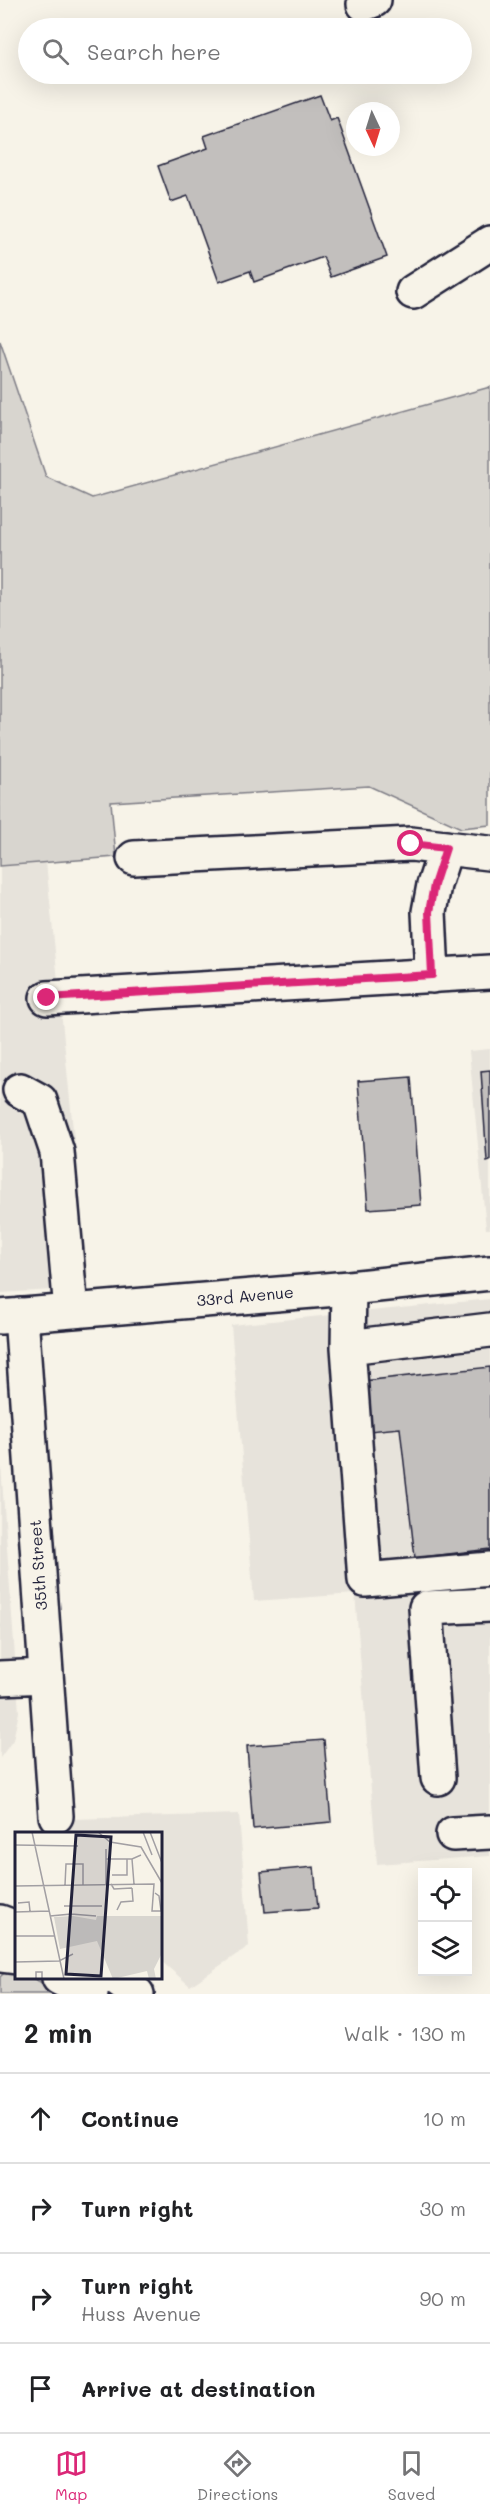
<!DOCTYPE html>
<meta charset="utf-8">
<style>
body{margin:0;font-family:Mali,sans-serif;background:#f2f2f2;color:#202124}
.controls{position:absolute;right:18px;bottom:18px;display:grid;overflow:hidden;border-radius:0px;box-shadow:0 6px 24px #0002}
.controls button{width:54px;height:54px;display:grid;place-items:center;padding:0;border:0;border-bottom:2px solid #e0e0e0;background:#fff;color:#202124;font:30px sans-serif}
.compass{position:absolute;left:346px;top:102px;width:54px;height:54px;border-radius:50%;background:#fff;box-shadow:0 6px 24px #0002;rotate:176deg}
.stop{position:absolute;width:18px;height:18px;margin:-14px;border:4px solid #db2777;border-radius:50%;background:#fff}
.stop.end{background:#db2777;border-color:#fff;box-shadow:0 2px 6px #0008}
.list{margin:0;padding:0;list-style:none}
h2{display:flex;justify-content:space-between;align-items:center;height:78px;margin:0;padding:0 24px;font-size:26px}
h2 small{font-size:20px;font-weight:400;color:#757577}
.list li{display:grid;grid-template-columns:39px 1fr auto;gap:18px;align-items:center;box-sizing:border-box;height:90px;padding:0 24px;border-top:2px solid #e0e0e0}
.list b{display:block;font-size:22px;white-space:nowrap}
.list p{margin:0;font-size:20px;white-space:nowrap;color:#757577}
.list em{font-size:20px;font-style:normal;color:#757577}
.icon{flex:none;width:33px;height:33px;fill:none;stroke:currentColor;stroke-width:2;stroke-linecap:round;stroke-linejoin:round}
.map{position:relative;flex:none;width:490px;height:1994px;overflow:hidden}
.search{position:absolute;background:#fff;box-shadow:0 6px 24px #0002;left:18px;right:18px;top:18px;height:66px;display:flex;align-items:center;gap:15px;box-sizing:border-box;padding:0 21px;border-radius:33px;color:#757577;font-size:22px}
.sheet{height:438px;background:#fff}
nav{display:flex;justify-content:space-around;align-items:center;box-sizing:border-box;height:84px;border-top:2px solid #e0e0e0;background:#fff;font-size:16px;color:#757577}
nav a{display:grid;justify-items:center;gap:3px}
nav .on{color:#db2777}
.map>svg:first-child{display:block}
</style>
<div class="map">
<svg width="490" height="1994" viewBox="0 0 490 1994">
<rect width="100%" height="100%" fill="#f7f3e8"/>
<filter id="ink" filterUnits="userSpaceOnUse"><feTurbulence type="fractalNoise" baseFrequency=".0167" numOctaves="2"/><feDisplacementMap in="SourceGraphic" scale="12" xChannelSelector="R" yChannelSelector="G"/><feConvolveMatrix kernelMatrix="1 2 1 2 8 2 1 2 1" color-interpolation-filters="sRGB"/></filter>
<g filter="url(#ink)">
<path fill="#e7e3db" d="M46,862L89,1288L0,1293V866Z
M490,1049V1229H486L469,1051Z
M490,1299V1856L377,1864L355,1594L254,1601L231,1325Z
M0,1452L19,1712L13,1740L0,1758Z
M239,1814L249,1946L190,1986L161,1961L160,1834L69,1833L73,1819Z"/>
<path fill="#d8d5cf" stroke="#7d7c85" stroke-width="1.5" d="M0,341L46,477L92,498L490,387V825L461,828L369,786L111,802L116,857L0,866Z
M9,1968L16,1971V1978H32L66,1994H0V1977Z"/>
<path fill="#c2bfbd" stroke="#22223b" stroke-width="1.5" d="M320,95L330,121L337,118L387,257L331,277L323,257L254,282L250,271L219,282L188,196L171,202L158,166L208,148L204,136Z
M490,1070V1160L487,1161L481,1071Z
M411,1077L421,1205L368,1209L358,1081Z
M490,1367V1549L415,1558L400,1428L369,1431L363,1381Z
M324,1740L331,1822L253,1829L247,1746Z
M314,1867L318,1908L265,1912L261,1872Z"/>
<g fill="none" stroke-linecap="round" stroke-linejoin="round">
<defs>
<path id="minor" d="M364,4L374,0
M413,292L490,243
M134,858L411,844L488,853
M432,976L429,912L434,885L446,848
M47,998L490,972
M20,1090L40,1101L57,1152L71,1311
M349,1288L348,1347L365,1580L490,1569
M21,1315L56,1816
M0,1317L349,1288L490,1273
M348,1347L490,1330
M0,1678L46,1676
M438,1778L426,1608L490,1605
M453,1834L490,1832"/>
<path id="highway" d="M0,1922L16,1928
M0,1955L16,1957
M59,1978L91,1994
M115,1978L137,1994"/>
</defs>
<use href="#minor" stroke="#22223b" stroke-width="38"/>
<use href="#highway" stroke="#22223b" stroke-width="38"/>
<use href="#minor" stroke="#f7f3e8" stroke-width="33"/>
<use href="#highway" stroke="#f7f3e8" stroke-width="33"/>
</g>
</g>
<g fill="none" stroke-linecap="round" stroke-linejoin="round" filter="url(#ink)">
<path stroke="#db2777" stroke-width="8" d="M47,998L432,975L429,912L434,885L446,848L411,844"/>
</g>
<g text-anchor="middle" stroke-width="6" stroke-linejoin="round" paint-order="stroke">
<g font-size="16" fill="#22223b" stroke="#f7f3e8">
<text transform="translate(245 1296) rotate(-5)" y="6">33rd Avenue</text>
<text transform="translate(38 1565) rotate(-94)" y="6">35th Street</text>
</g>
</g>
<g transform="translate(15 1832)">
<rect width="147" height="147" fill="#f7f3e8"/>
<path d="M58,84L81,88L82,84H147V121L139,137L141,147H134L132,139L98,147L82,109L45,117L39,85Z" fill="#d8d5cf"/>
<path fill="none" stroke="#a29fa3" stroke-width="1.5" d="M17,0L49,147M83,0L95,10L126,15L147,51M128,0L137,23M135,0L147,31M0,13L63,14M91,27H117L126,23M117,27L119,52M97,43H112V27M91,52V17M96,52L99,57L117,56M50,53L51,32H68V53M0,54L139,52L137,79H146L144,64L140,61M3,71L14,70L15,79M49,74H87M102,78L106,70L118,69L117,56M0,80L34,79M56,82L81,84M35,84L56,82V74M0,104H39M0,130L44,129L58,122M21,146V140H27V147"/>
<path fill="#22223b" fill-opacity="0.15" stroke="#22223b" stroke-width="3" d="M61,3L96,5L86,144L51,142Z"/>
<rect width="147" height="147" fill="none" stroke="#22223b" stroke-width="3"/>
</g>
</svg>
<div class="controls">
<button><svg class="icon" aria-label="locate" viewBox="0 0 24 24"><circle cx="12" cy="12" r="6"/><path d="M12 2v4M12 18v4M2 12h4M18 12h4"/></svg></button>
<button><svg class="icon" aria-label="layers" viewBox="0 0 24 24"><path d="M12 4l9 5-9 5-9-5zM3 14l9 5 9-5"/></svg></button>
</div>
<svg class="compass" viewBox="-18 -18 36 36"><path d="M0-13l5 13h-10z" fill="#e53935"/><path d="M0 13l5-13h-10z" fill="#757577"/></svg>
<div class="stop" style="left:411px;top:844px"></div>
<div class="stop end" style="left:47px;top:998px"></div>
<div class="search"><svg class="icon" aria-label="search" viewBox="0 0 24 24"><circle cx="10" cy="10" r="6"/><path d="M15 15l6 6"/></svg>Search here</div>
</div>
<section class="sheet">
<h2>2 min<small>Walk · 130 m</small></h2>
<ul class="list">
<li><svg class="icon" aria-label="ahead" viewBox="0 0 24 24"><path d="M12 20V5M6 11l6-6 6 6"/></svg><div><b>Continue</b></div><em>10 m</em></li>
<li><svg class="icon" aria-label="right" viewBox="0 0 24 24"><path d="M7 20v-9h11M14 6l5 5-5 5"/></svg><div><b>Turn right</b></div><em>30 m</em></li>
<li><svg class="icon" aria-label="right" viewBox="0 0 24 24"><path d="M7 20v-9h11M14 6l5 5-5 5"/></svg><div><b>Turn right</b><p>Huss Avenue</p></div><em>90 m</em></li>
<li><svg class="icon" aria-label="arrive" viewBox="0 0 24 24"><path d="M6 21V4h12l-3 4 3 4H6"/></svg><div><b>Arrive at destination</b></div></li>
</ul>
</section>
<nav>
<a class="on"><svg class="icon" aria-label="map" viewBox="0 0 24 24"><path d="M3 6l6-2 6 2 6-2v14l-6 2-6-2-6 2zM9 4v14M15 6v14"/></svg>Map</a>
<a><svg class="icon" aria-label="directions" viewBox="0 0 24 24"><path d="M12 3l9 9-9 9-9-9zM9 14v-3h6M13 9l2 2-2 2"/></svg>Directions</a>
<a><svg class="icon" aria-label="saved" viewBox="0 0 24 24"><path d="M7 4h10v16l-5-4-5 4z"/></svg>Saved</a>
</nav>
